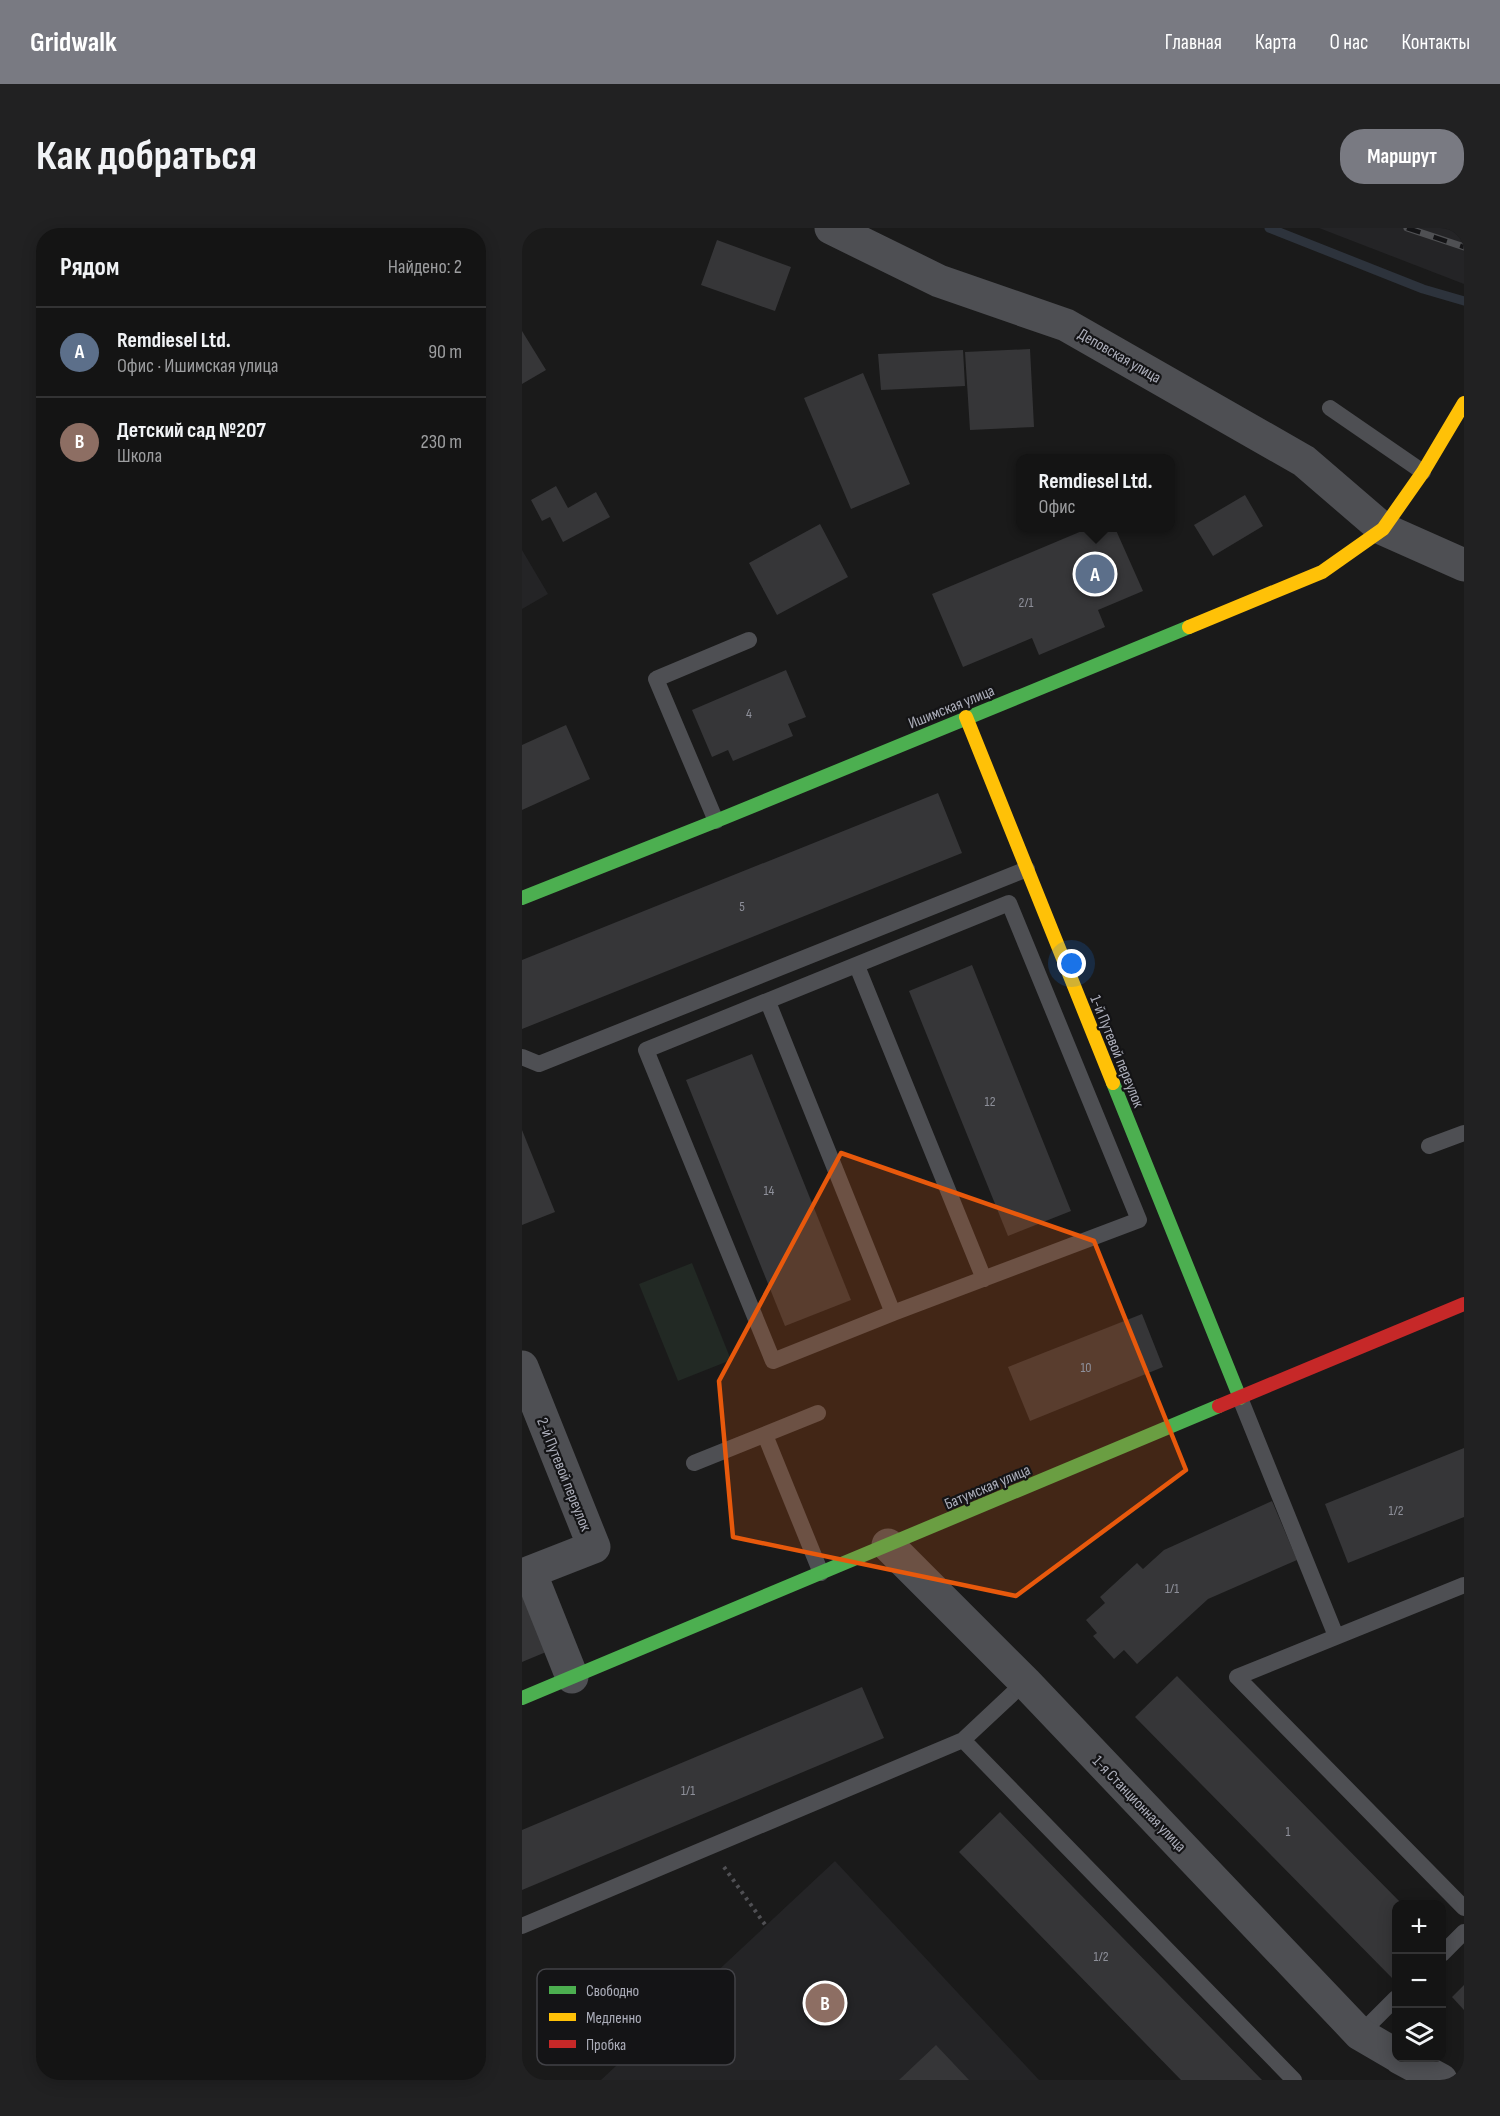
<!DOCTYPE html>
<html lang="ru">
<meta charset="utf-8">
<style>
body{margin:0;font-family:"Sofia Sans Condensed",sans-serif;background:#212122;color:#f1f3f6}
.controls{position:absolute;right:18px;bottom:18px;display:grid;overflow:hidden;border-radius:12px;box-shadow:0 3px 15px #0003}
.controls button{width:54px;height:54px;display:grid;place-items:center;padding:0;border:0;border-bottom:2px solid #333334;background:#141414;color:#f1f3f6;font:30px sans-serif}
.you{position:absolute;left:550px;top:736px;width:21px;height:21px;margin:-15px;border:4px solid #fff;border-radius:50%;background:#1a73e8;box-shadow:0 0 0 9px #1a73e833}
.badge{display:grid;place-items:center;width:39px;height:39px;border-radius:50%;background:#797a82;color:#fff;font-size:20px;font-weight:700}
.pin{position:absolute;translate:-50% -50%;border:3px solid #fff;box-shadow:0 2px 6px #0006}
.popup{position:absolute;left:494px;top:226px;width:159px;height:78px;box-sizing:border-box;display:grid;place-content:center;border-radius:12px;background:#141414;filter:drop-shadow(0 2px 4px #0005);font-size:20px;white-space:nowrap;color:#9d9ea0}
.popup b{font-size:22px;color:#f1f3f6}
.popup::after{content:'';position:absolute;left:50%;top:100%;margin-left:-12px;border:12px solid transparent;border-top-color:#141414}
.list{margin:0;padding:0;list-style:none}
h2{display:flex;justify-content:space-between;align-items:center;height:78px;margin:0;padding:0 24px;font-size:26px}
h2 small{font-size:20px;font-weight:400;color:#9d9ea0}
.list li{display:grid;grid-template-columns:39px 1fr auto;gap:18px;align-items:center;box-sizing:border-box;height:90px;padding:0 24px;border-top:2px solid #333334}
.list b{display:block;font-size:22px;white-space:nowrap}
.list p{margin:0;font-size:20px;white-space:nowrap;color:#9d9ea0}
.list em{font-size:20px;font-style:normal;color:#9d9ea0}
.icon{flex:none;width:33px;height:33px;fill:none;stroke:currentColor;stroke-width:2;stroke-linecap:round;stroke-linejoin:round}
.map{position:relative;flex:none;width:942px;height:1852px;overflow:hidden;border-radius:24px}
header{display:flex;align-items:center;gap:36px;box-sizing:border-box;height:84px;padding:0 30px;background:#797a82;color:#fff}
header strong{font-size:28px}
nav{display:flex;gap:33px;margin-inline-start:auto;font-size:21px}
.intro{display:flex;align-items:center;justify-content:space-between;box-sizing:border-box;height:144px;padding:0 36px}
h1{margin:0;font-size:42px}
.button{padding:15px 27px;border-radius:24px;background:#797a82;color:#fff;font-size:21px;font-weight:700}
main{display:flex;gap:36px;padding:0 36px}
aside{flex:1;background:#141414;border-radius:24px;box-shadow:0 3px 15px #0003}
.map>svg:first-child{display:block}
</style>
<header>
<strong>Gridwalk</strong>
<nav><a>Главная</a><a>Карта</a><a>О нас</a><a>Контакты</a></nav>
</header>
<div class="intro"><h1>Как добраться</h1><a class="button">Маршрут</a></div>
<main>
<aside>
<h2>Рядом<small>Найдено: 2</small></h2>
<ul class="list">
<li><span class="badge" style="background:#5c6f8a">A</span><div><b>Remdiesel Ltd.</b><p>Офис · Ишимская улица</p></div><em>90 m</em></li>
<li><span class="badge" style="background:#8d6e63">B</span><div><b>Детский сад №207</b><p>Школа</p></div><em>230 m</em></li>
</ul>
</aside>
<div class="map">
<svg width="942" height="1852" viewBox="0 0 942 1852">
<rect width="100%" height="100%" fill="#1a1a1a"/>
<path fill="#242426" d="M797,0H942V56Z
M0,322L26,366L0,381Z
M313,1633L517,1852H79Z"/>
<path fill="#222924" d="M170,1035L209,1132L156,1153L117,1056Z"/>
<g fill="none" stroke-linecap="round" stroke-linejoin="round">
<path stroke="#2d333c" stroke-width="9" d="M747,0L901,61L942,73"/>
</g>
<path fill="#363638" d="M195,12L269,39L253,83L179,57Z
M0,103L24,142L0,156Z
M508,121L512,199L448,202L443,124Z
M441,122L443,158L359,162L356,126Z
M341,145L388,256L329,281L282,170Z
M34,258L46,280L74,264L88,289L41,314L28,289L20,293L9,272Z
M723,267L741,298L691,328L672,297Z
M298,296L326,349L255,387L227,335Z
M567,300H593L621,363L576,382L583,399L517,427L510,410L441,439L410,366Z
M264,442L284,489L266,496L271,508L211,533L206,522L190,529L170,482Z
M44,497L68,551L0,582V517Z
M416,565L440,625L0,801V732Z
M450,737L549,983L486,1008L387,763Z
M230,826L329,1072L263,1098L164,852Z
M0,902L33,984L0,997Z
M620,1086L641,1139L508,1193L486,1139Z
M942,1220V1289L826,1335L803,1276Z
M750,1273L775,1332L686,1371L615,1436L602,1422L592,1431L571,1408L575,1405L564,1392L583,1375L578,1369L615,1335L621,1341L642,1322Z
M0,1366L24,1424L0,1434Z
M655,1448L880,1676H874V1747L871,1751L613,1489Z
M340,1459L362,1510L0,1662V1602Z
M478,1584L551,1659L740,1852H659L437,1624Z
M942,1757V1782L930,1769Z
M414,1817L447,1852H377Z"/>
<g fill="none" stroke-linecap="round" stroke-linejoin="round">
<path stroke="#505054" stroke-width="4" stroke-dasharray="3 4.5" stroke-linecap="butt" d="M202,1639L244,1698"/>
<path stroke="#4e4f53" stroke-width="16" d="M808,180L901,244
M194,593L134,451L227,412
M335,738L462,1051
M246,774L371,1085L251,1133L124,822L487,675L617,992L371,1085
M0,829L17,836L505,641
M907,918L942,905
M718,1170L814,1408
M243,1207L299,1345
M172,1235L296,1185
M942,1357L715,1449L942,1680
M441,1512L772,1852
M0,1698L441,1512L503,1454
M920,1726L942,1704
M838,1806L874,1770"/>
<path stroke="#4e4f53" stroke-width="33" d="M309,0L417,53L544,97L782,233L861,301L942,337
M0,1139L72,1319L8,1344L50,1449
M366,1317L503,1454L838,1806L874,1827
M878,1830L919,1852"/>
<path stroke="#4caf50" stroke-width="14" d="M0,670L194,593L667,399
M591,855L718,1170
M0,1470L697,1178"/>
<path stroke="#ffc107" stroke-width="14" d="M667,399L800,344L861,301L901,244L942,175
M444,489L591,855"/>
<path stroke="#c62828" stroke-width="14" d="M697,1178L942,1076"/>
<defs>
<path id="rail" d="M885,0L942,19"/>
</defs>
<use href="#rail" stroke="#4f5053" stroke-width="7"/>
<use href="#rail" stroke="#141416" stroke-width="4.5" stroke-dasharray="14" stroke-linecap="butt"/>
</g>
<path fill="#e8590c" fill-opacity="0.2" stroke="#e8590c" stroke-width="4.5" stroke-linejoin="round" d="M319,925L572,1013L664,1242L494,1368L211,1309L197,1153Z"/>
<g text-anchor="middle" stroke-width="4.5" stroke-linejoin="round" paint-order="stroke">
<g font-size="14" fill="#8e909a">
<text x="504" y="379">2/1</text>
<text x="227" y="490">4</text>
<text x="220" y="683">5</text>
<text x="468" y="878">12</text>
<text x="247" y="967">14</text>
<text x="564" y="1144">10</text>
<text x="874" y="1287">1/2</text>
<text x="650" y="1365">1/1</text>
<text x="166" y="1567">1/1</text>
<text x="766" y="1608">1</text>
<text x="579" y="1733">1/2</text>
</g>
<g font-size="16" fill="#acaeba" stroke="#141416">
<text transform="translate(598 127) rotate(30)" y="6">Деповская улица</text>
<text transform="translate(429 478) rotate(-22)" y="6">Ишимская улица</text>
<text transform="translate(596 823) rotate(68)" y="6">1-й Путевой переулок</text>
<text transform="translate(43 1246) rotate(68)" y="6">2-й Путевой переулок</text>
<text transform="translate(465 1258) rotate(-23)" y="6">Батумская улица</text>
<text transform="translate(618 1575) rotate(46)" y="6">1-я Станционная улица</text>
</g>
</g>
<rect x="15" y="1741" width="198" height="96" rx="9" fill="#141416" stroke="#424247" stroke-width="1.5"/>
<rect x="27" y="1758" width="27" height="8" fill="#4caf50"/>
<rect x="27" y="1785" width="27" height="8" fill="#ffc107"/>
<rect x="27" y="1812" width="27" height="8" fill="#c62828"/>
<g font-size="16" fill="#acaeba">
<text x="64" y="1768">Свободно</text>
<text x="64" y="1795">Медленно</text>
<text x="64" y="1822">Пробка</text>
</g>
</svg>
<div class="controls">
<button>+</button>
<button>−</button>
<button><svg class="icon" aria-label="layers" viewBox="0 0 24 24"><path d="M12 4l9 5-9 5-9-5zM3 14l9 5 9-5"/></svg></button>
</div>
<div class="you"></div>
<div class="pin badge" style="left:573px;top:346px;background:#5c6f8a">A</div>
<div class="popup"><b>Remdiesel Ltd.</b>Офис</div>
<div class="pin badge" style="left:303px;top:1775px;background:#8d6e63">B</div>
</div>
</main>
